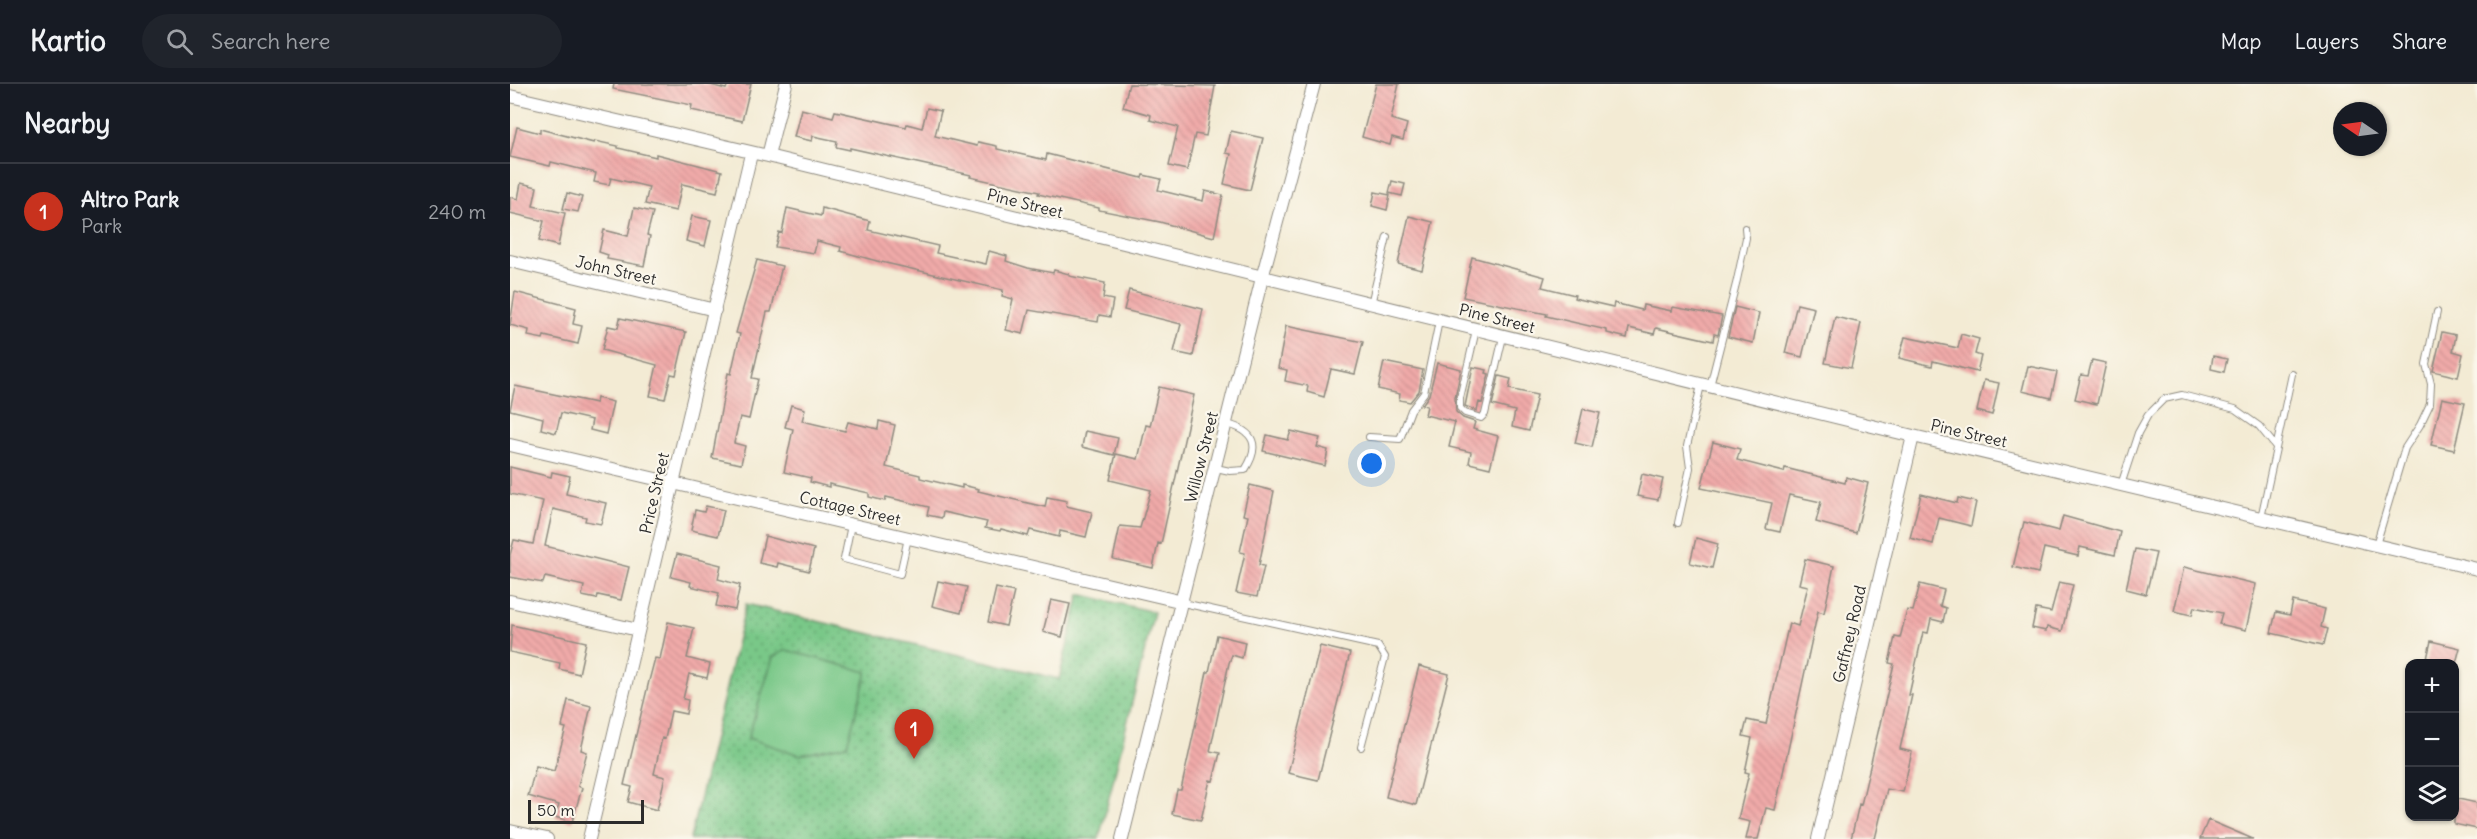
<!DOCTYPE html>
<meta charset="utf-8">
<style>
body{margin:0;font-family:Delius,sans-serif;background:#20242c;color:#f1f3f6}
.controls{position:absolute;right:18px;bottom:18px;display:grid;overflow:hidden;border-radius:12px;box-shadow:0 2px 4px #0004}
.controls button{width:54px;height:54px;display:grid;place-items:center;padding:0;border:0;border-bottom:2px solid #363941;background:#171b24;color:#f1f3f6;font:30px sans-serif}
.compass{position:absolute;left:1823px;top:18px;width:54px;height:54px;border-radius:50%;background:#171b24;box-shadow:0 2px 4px #0004;rotate:283deg}
.scale{position:absolute;left:18px;bottom:15px;width:116px;box-sizing:border-box;padding-left:6px;border:3px solid #2b2b2b;border-top:0;font-size:16px;line-height:21px;white-space:nowrap;color:#2b2b2b;-webkit-text-stroke:4px #fbf7ec;paint-order:stroke}
.you{position:absolute;left:862px;top:380px;width:21px;height:21px;margin:-15px;border:4px solid #fff;border-radius:50%;background:#1a73e8;box-shadow:0 0 0 9px #1a73e833}
.badge{display:grid;place-items:center;width:39px;height:39px;border-radius:50%;background:#c8321e;color:#fff;font-size:20px;font-weight:700}
.pin{position:absolute;translate:-50% -50px;filter:drop-shadow(0 2px 3px #0008)}
.pin::after{content:'';position:absolute;top:32px;width:21px;height:18px;background:inherit;clip-path:polygon(0 0,100% 0,50% 100%)}
.list{margin:0;padding:0;list-style:none}
h2{display:flex;justify-content:space-between;align-items:center;height:78px;margin:0;padding:0 24px;font-size:26px}
h2 small{font-size:20px;font-weight:400;color:#9ea1a6}
.list li{display:grid;grid-template-columns:39px 1fr auto;gap:18px;align-items:center;box-sizing:border-box;height:96px;padding:0 24px;border-top:2px solid #363941}
.list b{display:block;font-size:22px;white-space:nowrap}
.list p{margin:0;font-size:20px;white-space:nowrap;color:#9ea1a6}
.list em{font-size:20px;font-style:normal;color:#9ea1a6}
.icon{flex:none;width:33px;height:33px;fill:none;stroke:currentColor;stroke-width:2;stroke-linecap:round;stroke-linejoin:round}
.map{position:relative;flex:none;width:1967px;height:755px;overflow:hidden}
header{display:flex;align-items:center;gap:36px;box-sizing:border-box;height:84px;padding:0 30px;background:#171b24;border-bottom:2px solid #363941}
header strong{font-size:28px}
nav{display:flex;gap:33px;margin-inline-start:auto;font-size:21px}
.search{width:420px;height:54px;background:#20242c;display:flex;align-items:center;gap:15px;box-sizing:border-box;padding:0 21px;border-radius:33px;color:#9ea1a6;font-size:22px}
main{display:flex}
aside{flex:1;background:#171b24}
.map>svg:first-child{display:block}
</style>
<header>
<strong>Kartio</strong>
<div class="search"><svg class="icon" aria-label="search" viewBox="0 0 24 24"><circle cx="10" cy="10" r="6"/><path d="M15 15l6 6"/></svg>Search here</div>
<nav><a>Map</a><a>Layers</a><a>Share</a></nav>
</header>
<main>
<aside>
<h2>Nearby<small></small></h2>
<ul class="list">
<li><span class="badge">1</span><div><b>Altro Park</b><p>Park</p></div><em>240 m</em></li>
</ul>
</aside>
<div class="map">
<svg width="1967" height="755" viewBox="0 0 1967 755">
<defs>
<pattern id="park-dots" width="8" height="8" patternUnits="userSpaceOnUse" patternTransform="scale(1.5)"><rect width="8" height="8" fill="#79c888"/><path d="M2 2h.1M6 6h.1" fill="none" stroke="#63a36f" stroke-width="1.8" stroke-linecap="round"/></pattern>
<pattern id="building-back-hatch" width="6" height="6" patternUnits="userSpaceOnUse" patternTransform="scale(1.5)"><rect width="6" height="6" fill="#f0aaa9"/><path d="M-1 5l2 2M0 0l6 6M5-1l2 2" fill="none" stroke="#ce9292"/></pattern>
</defs>
<rect width="100%" height="100%" fill="#fbf7ec"/>
<filter id="ink" filterUnits="userSpaceOnUse"><feTurbulence type="fractalNoise" baseFrequency=".0167" numOctaves="2"/><feDisplacementMap in="SourceGraphic" scale="12" xChannelSelector="R" yChannelSelector="G"/><feConvolveMatrix kernelMatrix="1 2 1 2 8 2 1 2 1" color-interpolation-filters="sRGB"/></filter>
<filter id="wash" filterUnits="userSpaceOnUse"><feTurbulence type="fractalNoise" baseFrequency=".008" numOctaves="4" result="noise"/><feDisplacementMap in="SourceGraphic" scale="24" xChannelSelector="R" yChannelSelector="G"/><feGaussianBlur stdDeviation="1.35" result="paint"/><feColorMatrix in="noise" values="0 0 0 0 0 0 0 0 0 0 0 0 0 0 0 0 0 1.4 0 .05"/><feComposite in="paint" operator="in"/></filter>
<g filter="url(#wash)">
<rect width="100%" height="100%" fill="#f3ebd4"/>
<path fill="url(#park-dots)" stroke="#527a5a" stroke-width="1.5" d="M570,510L644,528L589,755H180L236,520L549,595Z"/>
<path fill="#79c888" stroke="#527a5a" stroke-width="1.5" d="M276,566L357,588L337,661L290,671L238,654L263,573Z"/>
<g id="blocks">
<path fill="url(#building-back-hatch)" d="M104,0H197L216,5L218,0H241L232,37L181,26L182,21L103,5Z
M619,0L705,2L696,52L685,50L677,86L659,82L668,43L640,36L641,31L613,23Z
M866,0H889L881,35L897,40L893,56L882,53L880,61L852,53Z
M417,24L431,27L425,52L467,62L468,58L487,62V65L536,76L537,70L632,94L633,91L651,95L648,106L693,117L695,107L713,111L704,153L650,138L589,126V124L528,110L529,108L460,93L461,91L340,64V66L326,63L327,57L303,52L302,57L284,53L291,25L323,33L325,27L396,43L397,40L412,44Z
M7,43L30,49V45L84,59L85,57L108,62V64L146,73V70L212,87L207,108L172,100L166,127L135,120L139,103L101,94L99,101L84,98L86,89L41,78L40,82L0,73Z
M721,47L753,54L740,106L714,100L721,70L716,69Z
M882,97L895,100L892,112L879,109Z
M11,99L27,103L23,122L55,129L48,162L29,157L34,137L0,129V113L8,115Z
M865,108L880,111L877,126L862,122Z
M57,109L72,113L68,128L53,125Z
M124,124L143,128L137,151L140,152L134,182L97,175L98,171L89,168L94,146L118,152Z
M277,124L311,132L312,124L360,137L358,146L428,162L426,169L476,180L479,167L497,172L496,177L518,184L543,189L544,186L559,190V192L595,199L593,214L603,216L600,233L589,231L588,238L519,226L513,250L496,246L503,215L492,212L493,206L367,177L330,167L331,163L307,157L304,169L265,163L269,148L272,149Z
M182,132L201,136L195,162L176,157Z
M899,132L923,138L912,186L888,180Z
M962,173L1035,193L1032,203L1065,211L1064,214L1103,223L1104,219L1132,226L1133,221L1162,227L1163,223L1212,232L1208,251L1204,250L1203,257L1146,244L1144,250L1119,244L1117,254L1097,249V246L1036,232L1037,230L953,213Z
M247,176L272,182L261,228H257L242,294L248,295L239,335L230,333L224,359L235,362L231,380L202,374L218,289L221,290L230,250L226,249Z
M619,206L693,225L683,272L664,268L671,240L614,226Z
M5,208L66,224L63,240L72,242L68,260L34,252L33,255L18,252L19,246L0,241Z
M1287,220L1304,224L1292,273L1275,269Z
M1225,223L1249,229L1243,259L1218,253Z
M1325,233L1351,239L1341,284L1315,279Z
M110,234L176,248L166,291L161,290L155,315L140,312L147,281L92,266L98,242L108,244Z
M776,242L853,258L845,290L821,285L814,313L797,308L798,302L775,297L777,286L768,284Z
M1932,248L1946,251L1943,267L1953,270L1948,293L1923,287Z
M1451,250L1469,255L1465,270L1471,272L1467,288L1423,277L1422,282L1389,274L1395,253L1448,264Z
M1703,272L1717,275L1714,288L1701,285Z
M1582,276L1596,279L1587,320L1565,315L1571,291L1578,292Z
M874,278L913,286L909,307L900,318L889,316L890,310L868,305Z
M927,279L951,285L945,314L946,328L953,334L965,338L963,345L988,352L980,384L959,379L961,368L939,363L945,338L915,331L917,322L912,321L919,311Z
M1518,282L1547,288L1541,314L1512,307Z
M963,283L977,286L976,289L979,290L972,319L969,318L967,327L955,322Z
M989,292L1001,295L999,305L1027,311L1019,347L1002,343L1005,327L982,321Z
M1474,296L1489,299L1482,331L1467,327Z
M5,302L86,319L87,314L103,318L96,350L80,346L82,336L51,329L46,349L31,345L33,334L0,326Z
M649,303L684,311L651,460L648,459L643,484L603,475L610,442L630,444L641,406L600,396L606,370L628,375L636,341L640,342Z
M1932,314L1955,319L1944,366L1921,361Z
M281,321L295,325L292,337L335,347L338,338L368,345L369,337L385,341L376,383L410,391V394L452,404V401L469,405L468,407L535,423L537,413L557,417L556,422L582,428L576,453L550,447L549,453L520,446L518,452L491,445L490,447L475,444L477,438L433,428L432,434L417,431L419,423L376,413L375,417L359,413V409L319,400V403L300,398L301,394L274,388L283,345L275,343Z
M1073,325L1090,329L1082,363L1065,359Z
M575,347L608,354L604,371L572,363Z
M781,347L810,354L807,363L818,366L815,382L753,367L757,351L778,356Z
M1203,358L1230,365L1227,376L1274,388L1275,384L1335,399L1336,393L1358,399L1346,449L1306,438L1311,418L1279,411L1270,448L1256,445L1262,419L1191,404Z
M0,383L41,393L42,388L60,392L56,410L96,419L91,440L75,437L76,433L43,425L35,462L119,483L111,516L88,511L87,515L72,512L74,502L35,493L33,499L0,493V471L4,456L23,460L33,417L0,410Z
M1132,390L1153,395L1148,416L1127,412Z
M740,401L764,407L749,481L754,482L747,513L726,509L735,469L730,468L738,432L733,431Z
M1411,410L1447,419L1448,414L1466,418L1461,442L1429,434L1423,460L1400,454Z
M196,422L214,426L208,452L181,446L185,426L194,428Z
M1553,432L1610,448L1605,471L1570,463L1568,472L1534,464L1528,489L1503,483L1514,438L1549,447Z
M255,452L304,465L299,487L268,479L267,483L249,479Z
M1186,454L1208,460L1202,484L1180,479Z
M1625,465L1646,469L1636,510L1616,505Z
M167,470L211,481L208,495L230,501L225,526L206,522L209,509L180,502L181,498L161,493Z
M1295,475L1324,482L1314,529L1308,527L1265,726L1256,724L1248,755H1236L1240,738L1228,735L1239,689L1235,688L1242,654L1233,652L1237,636L1256,640L1279,539L1288,542L1298,502L1289,500Z
M1674,483L1746,500L1736,546L1709,540L1712,529L1684,523L1682,531L1664,527Z
M428,497L457,503L451,529L422,522Z
M1549,498L1563,501L1552,547L1537,543L1536,547L1522,544L1526,525L1541,528Z
M1410,500L1434,506L1430,522L1436,524L1433,538L1421,535L1418,549L1413,548L1399,611H1402L1390,665L1402,668L1393,708L1377,705L1365,755H1341L1349,720L1351,721L1384,580L1379,579L1385,553L1390,554L1397,526L1403,527Z
M486,504L504,508L496,542L478,538Z
M541,516L560,520L552,553L533,548Z
M1783,517L1815,525L1811,543L1817,545L1813,561L1761,549L1766,528L1780,531Z
M158,538L184,544L177,574L200,580L197,594L179,590L173,615L178,616L176,630L161,627L155,655L152,654L144,690L155,693L147,726L118,718L122,703L114,701L139,597L145,574L150,575Z
M2,541L76,558L69,590L49,585L50,579L0,568Z
M707,551L735,558L732,574L722,571L719,579L700,667L710,669L703,697L700,696L691,736L662,730L667,706H671L697,588H699Z
M1921,557L1950,564L1946,579H1916Z
M810,562L840,569L808,696L778,689Z
M909,582L939,590L906,721L876,713Z
M58,616L81,622L71,666L77,668L68,702L72,704L62,738L45,733L49,721L18,712L26,682L44,687L56,644L52,643Z
M1944,714L1967,719V745L1944,740Z
M1698,736L1743,755H1690Z"/>
</g>
</g>
<g filter="url(#ink)">
<use href="#blocks" fill-opacity="0" stroke="#8f8b80" stroke-width="1.5"/>
<g fill="none" stroke-linecap="round" stroke-linejoin="round">
<defs>
<path id="lane" d="M861,220L877,153
M966,246L950,314V324L955,329L971,334L975,330L993,253
M1200,302L1227,196L1236,154L1235,144
M859,353L890,355L901,326L914,309L929,237
M706,384L720,387L735,386C751,361 744,347 717,340
M1611,401L1628,349L1638,331L1654,315L1672,311L1725,325L1749,342L1766,363
M1751,434L1782,290
M1168,439L1180,384L1177,362L1191,301
M341,441L334,475L390,490L398,454
M1866,461L1895,364L1910,341L1920,320L1921,300L1916,280L1927,228
M673,519L868,562L875,573L851,663"/>
<path id="street" d="M0,12L258,72L1403,352L1967,485
M258,72L276,0
M0,177L205,226
M0,361L673,518
M0,517L128,546
M0,747L37,755
M79,755L241,70
M612,755L752,194L804,0
M1308,755L1403,352"/>
</defs>
<use href="#lane" stroke="#8f8b80" stroke-width="8"/>
<use href="#street" stroke="#8f8b80" stroke-width="14"/>
<use href="#lane" stroke="#fff" stroke-width="6"/>
<use href="#street" stroke="#fff" stroke-width="12"/>
</g>
</g>
<g text-anchor="middle" stroke-width="4.5" stroke-linejoin="round" paint-order="stroke">
<g font-size="16" fill="#2b2b2b" stroke="#fbf7ec">
<text transform="translate(515 119) rotate(14)" y="6">Pine Street</text>
<text transform="translate(106 186) rotate(13)" y="6">John Street</text>
<text transform="translate(987 234) rotate(14)" y="6">Pine Street</text>
<text transform="translate(1459 349) rotate(13)" y="6">Pine Street</text>
<text transform="translate(691 373) rotate(-76)" y="6">Willow Street</text>
<text transform="translate(144 409) rotate(-77)" y="6">Price Street</text>
<text transform="translate(340 424) rotate(13)" y="6">Cottage Street</text>
<text transform="translate(1339 550) rotate(-77)" y="6">Gaffney Road</text>
</g>
</g>
</svg>
<div class="controls">
<button>+</button>
<button>−</button>
<button><svg class="icon" aria-label="layers" viewBox="0 0 24 24"><path d="M12 4l9 5-9 5-9-5zM3 14l9 5 9-5"/></svg></button>
</div>
<svg class="compass" viewBox="-18 -18 36 36"><path d="M0-13l5 13h-10z" fill="#e53935"/><path d="M0 13l5-13h-10z" fill="#9ea1a6"/></svg>
<div class="scale">50 m</div>
<div class="you"></div>
<div class="pin badge" style="left:404px;top:675px">1</div>
</div>
</main>
